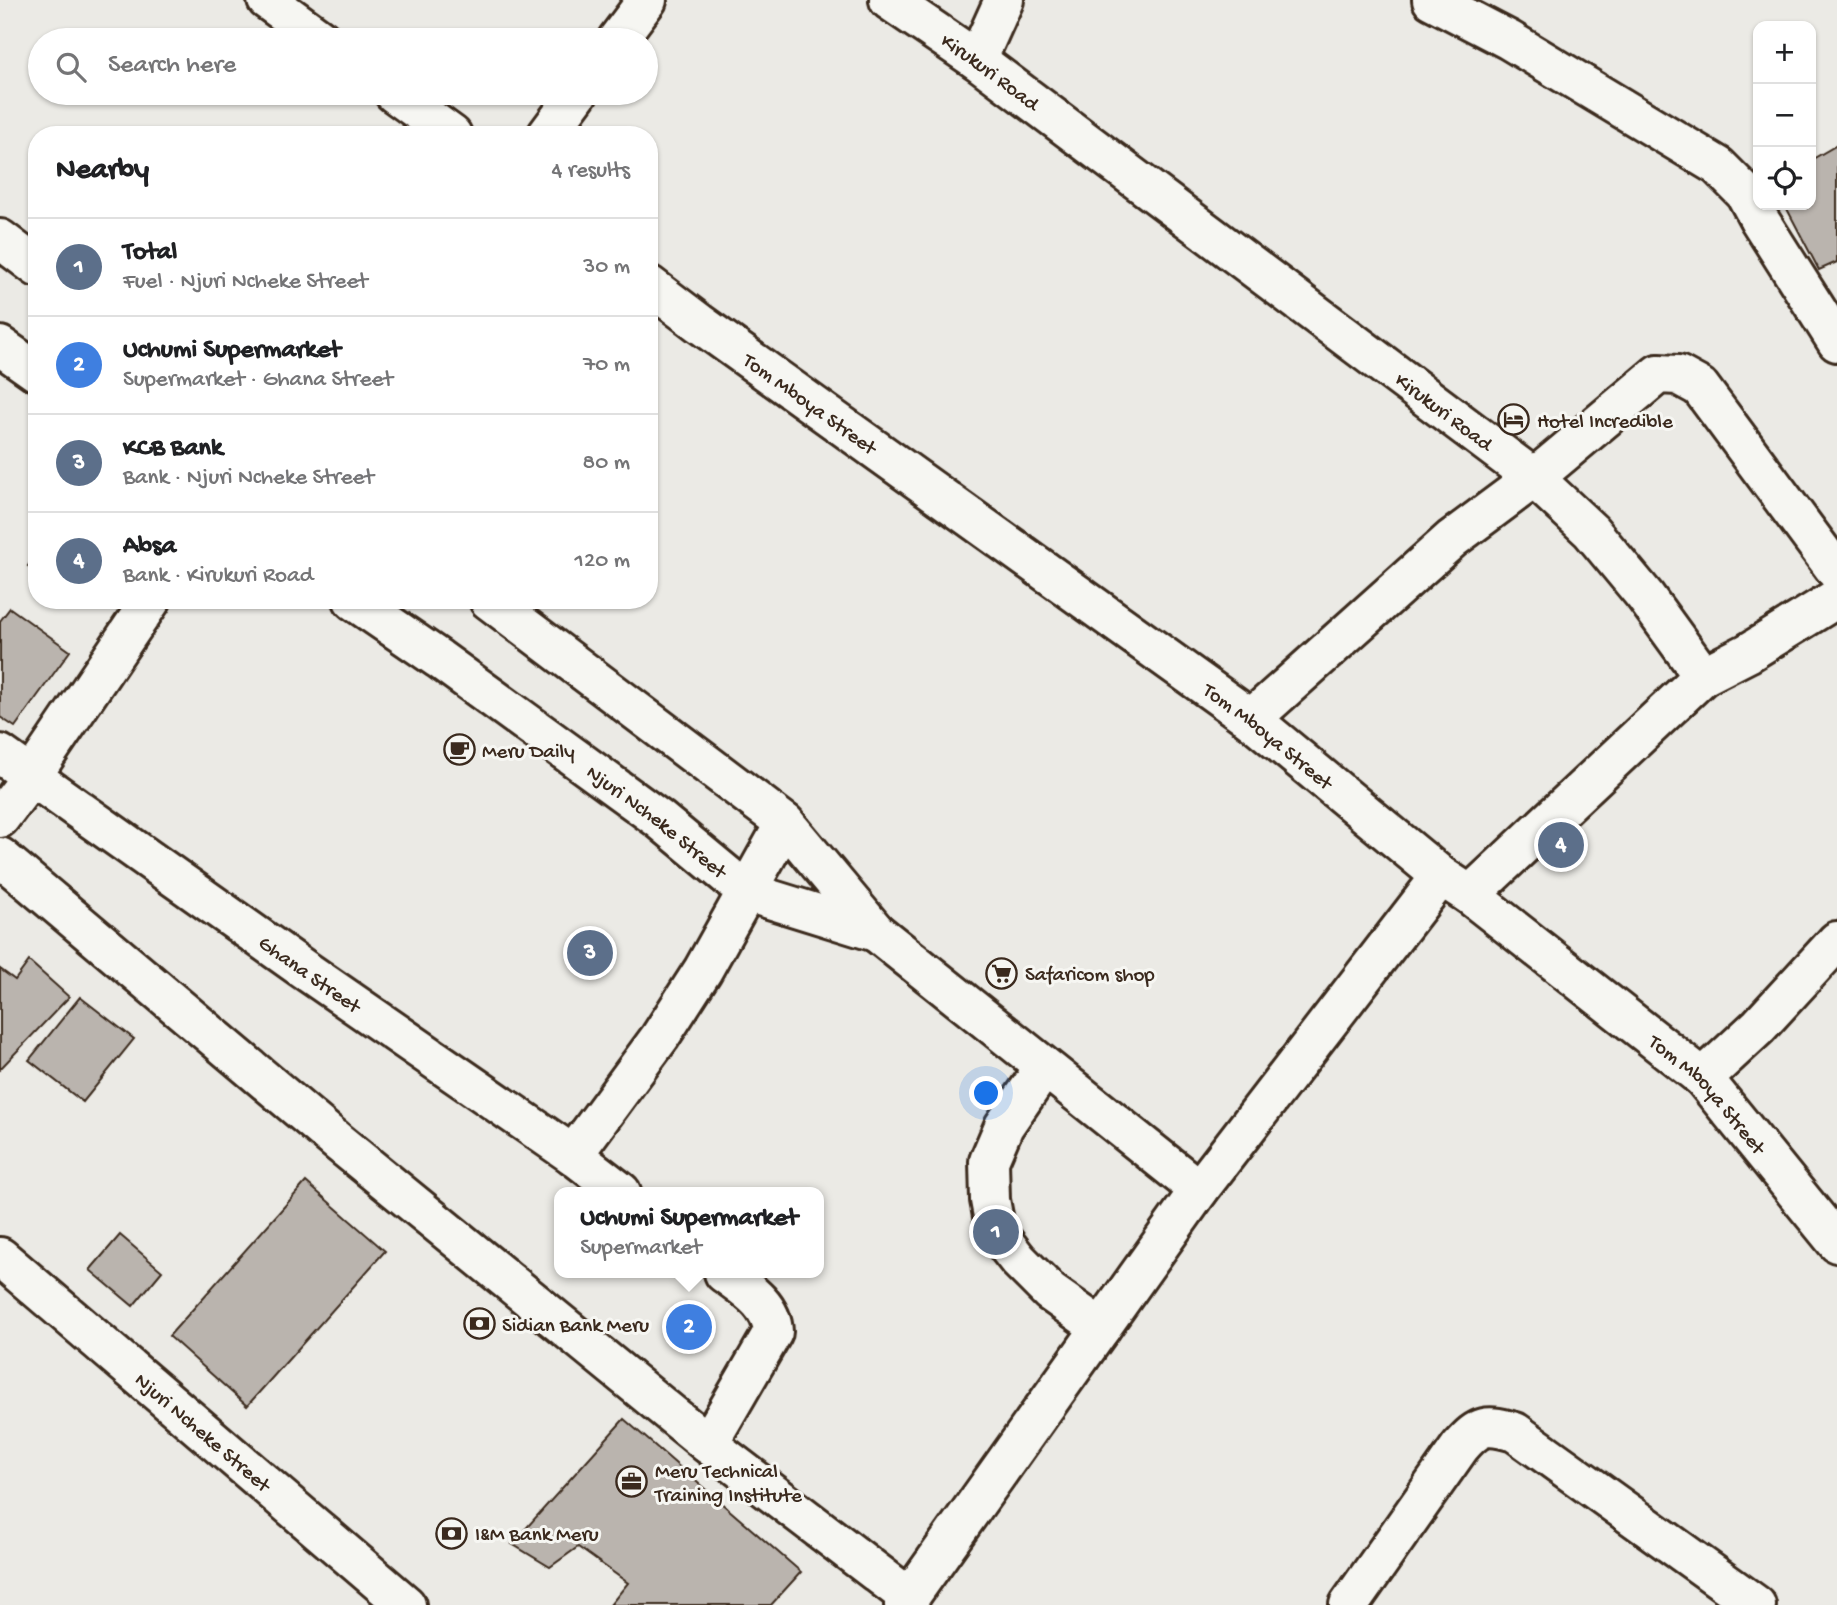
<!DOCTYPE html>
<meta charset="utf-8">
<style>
body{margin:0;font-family:"Gochi Hand",sans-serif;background:#f6f6f6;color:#202124}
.controls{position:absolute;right:21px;top:21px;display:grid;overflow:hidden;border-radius:14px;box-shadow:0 2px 5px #0004}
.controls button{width:63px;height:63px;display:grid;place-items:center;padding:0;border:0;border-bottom:2px solid #e0e0e0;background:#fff;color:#202124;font:35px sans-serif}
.you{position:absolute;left:987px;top:1094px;width:24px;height:24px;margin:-18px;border:5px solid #fff;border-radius:50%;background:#1a73e8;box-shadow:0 0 0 10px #1a73e833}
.badge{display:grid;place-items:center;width:46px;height:46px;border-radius:50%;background:#3b2a1e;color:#fff;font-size:23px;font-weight:700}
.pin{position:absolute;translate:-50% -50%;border:4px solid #fff;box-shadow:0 2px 7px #0006}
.popup{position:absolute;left:554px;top:1187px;width:270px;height:91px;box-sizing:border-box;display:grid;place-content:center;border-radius:14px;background:#fff;filter:drop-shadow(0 2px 5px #0005);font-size:23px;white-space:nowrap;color:#757577}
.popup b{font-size:26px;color:#202124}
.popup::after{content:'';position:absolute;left:50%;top:100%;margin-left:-14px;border:14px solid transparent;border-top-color:#fff}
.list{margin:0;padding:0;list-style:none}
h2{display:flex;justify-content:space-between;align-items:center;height:91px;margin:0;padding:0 28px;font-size:30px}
h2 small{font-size:23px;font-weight:400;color:#757577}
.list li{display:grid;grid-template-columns:46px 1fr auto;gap:21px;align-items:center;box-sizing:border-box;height:98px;padding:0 28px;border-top:2px solid #e0e0e0}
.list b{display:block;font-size:26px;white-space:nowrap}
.list p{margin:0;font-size:23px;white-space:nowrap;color:#757577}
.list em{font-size:23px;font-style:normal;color:#757577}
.icon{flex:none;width:38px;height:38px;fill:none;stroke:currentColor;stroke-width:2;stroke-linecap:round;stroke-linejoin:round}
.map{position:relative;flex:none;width:1837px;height:1605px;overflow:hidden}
.search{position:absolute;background:#fff;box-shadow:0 2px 5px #0004;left:28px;top:28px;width:630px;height:77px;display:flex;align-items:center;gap:18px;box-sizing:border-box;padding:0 24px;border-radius:38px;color:#757577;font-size:26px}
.panel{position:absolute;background:#fff;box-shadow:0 2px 5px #0004;left:28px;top:126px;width:630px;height:483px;border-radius:28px}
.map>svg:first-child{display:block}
</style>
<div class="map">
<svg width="1837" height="1605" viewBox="0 0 1837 1605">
<rect width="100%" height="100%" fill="#ebeae5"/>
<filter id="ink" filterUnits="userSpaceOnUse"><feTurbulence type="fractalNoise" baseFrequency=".0143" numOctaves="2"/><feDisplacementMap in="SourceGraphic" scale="14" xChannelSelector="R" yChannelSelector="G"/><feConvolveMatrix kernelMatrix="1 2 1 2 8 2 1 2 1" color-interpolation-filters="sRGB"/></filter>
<g filter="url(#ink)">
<path fill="#bab4ae" stroke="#3b2a1e" stroke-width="2" d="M1837,145V262L1819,270L1785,205H1811V160Z
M37,553V572L28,566Z
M10,608L70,651L15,727L0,717V621Z
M29,961L69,997L0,1069V969L15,980Z
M80,997L134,1039L83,1102L29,1060Z
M306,1182L385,1251L247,1406L169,1336Z
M120,1235L162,1271L133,1306L90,1270Z
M624,1419L801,1572L771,1605H610L628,1583L578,1547L550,1567L512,1544Z"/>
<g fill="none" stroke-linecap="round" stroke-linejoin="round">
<defs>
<g id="minor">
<path d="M267,0L322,40"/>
<path id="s1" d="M889,0L977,60L1534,478L1591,531L1645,596L1703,676L1470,895"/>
<path d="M1432,0L1509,40L1718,166L1745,193L1759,219L1837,342"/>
<path d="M617,40L647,0"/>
<path d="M977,60L1004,0"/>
<path d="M394,93L452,135"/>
<path d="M547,135L578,93"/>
<path d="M0,239L37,267"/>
<path id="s2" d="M649,285L699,323L1251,719L1441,876L1470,895L1703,1078L1837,1243"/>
<path d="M0,346L37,372"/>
<path id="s3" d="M353,600L439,659L659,819L747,892L876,932"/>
<path d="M489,600L785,823L876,932L1199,1190"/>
<path d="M1703,676L1748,653L1837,598"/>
<path d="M1251,719L1452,539L1534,478L1658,374L1678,375L1700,387L1837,572"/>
<path id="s4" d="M0,754L302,968L573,1155L621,1192"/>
<path d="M0,818L31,777L151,600"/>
<path d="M0,857L338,1142L708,1444L910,1598"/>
<path d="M1044,1068L1004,1126L989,1161L990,1200L996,1232L1018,1260L1050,1292L1101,1328"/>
<path d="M1703,1078L1758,1027L1837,941"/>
<path d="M573,1155L660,1037L703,970L785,823"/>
<path d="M708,1444L773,1332C772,1304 744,1288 724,1273"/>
<path d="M904,1605L1199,1190L1441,876"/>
<path d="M1349,1605L1460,1447C1480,1424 1487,1424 1515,1432L1756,1605"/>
</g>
<g id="major">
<path id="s5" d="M0,1257L406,1605"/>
</g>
</defs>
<use href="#minor" stroke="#3b2a1e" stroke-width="44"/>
<use href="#major" stroke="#3b2a1e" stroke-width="44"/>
<use href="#minor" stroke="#f6f6f2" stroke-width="38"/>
<use href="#major" stroke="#f6f6f2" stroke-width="38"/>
</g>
</g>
<defs>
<symbol id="hotel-ring" viewBox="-11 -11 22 22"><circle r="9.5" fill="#f6f6f2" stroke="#3b2a1e" stroke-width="1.5"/><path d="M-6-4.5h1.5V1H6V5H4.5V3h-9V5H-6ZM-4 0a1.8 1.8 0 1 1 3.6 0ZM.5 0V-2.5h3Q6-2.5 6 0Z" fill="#3b2a1e"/></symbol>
<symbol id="cafe-ring" viewBox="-11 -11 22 22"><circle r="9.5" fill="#f6f6f2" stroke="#3b2a1e" stroke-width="1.5"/><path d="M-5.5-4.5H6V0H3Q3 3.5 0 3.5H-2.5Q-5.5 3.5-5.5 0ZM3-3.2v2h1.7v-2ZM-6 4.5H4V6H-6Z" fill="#3b2a1e"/></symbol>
<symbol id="supermarket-ring" viewBox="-11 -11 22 22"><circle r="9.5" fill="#f6f6f2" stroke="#3b2a1e" stroke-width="1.5"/><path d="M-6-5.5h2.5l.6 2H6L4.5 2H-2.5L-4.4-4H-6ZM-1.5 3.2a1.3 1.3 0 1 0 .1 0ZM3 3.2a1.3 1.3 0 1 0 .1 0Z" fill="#3b2a1e"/></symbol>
<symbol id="bank-ring" viewBox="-11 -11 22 22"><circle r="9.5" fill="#f6f6f2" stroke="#3b2a1e" stroke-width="1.5"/><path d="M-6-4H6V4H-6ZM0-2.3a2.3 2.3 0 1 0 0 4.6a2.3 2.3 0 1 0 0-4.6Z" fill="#3b2a1e"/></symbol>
<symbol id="office-ring" viewBox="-11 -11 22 22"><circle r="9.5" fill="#f6f6f2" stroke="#3b2a1e" stroke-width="1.5"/><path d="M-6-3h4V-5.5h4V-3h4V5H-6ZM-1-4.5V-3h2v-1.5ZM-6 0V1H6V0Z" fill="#3b2a1e"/></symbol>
</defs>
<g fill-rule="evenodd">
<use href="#hotel-ring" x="1496" y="402" width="35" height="35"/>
<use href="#cafe-ring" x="442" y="732" width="35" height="35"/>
<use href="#supermarket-ring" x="984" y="956" width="35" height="35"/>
<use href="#bank-ring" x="462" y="1306" width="35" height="35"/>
<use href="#office-ring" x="614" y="1464" width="35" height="35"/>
<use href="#bank-ring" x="434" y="1516" width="35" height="35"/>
</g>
<g text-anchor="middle" stroke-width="6" stroke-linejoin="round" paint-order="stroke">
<g font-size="21" fill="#3b2a1e" stroke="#f6f6f2">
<text dy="7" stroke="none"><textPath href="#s1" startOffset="124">Kirukuri Road</textPath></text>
<text dy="7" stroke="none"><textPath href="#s2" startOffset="200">Tom Mboya Street</textPath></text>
<text dy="7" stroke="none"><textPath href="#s1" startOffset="691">Kirukuri Road</textPath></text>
<text dy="7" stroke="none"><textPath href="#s2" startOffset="766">Tom Mboya Street</textPath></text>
<text dy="7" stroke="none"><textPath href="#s3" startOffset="376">Njuri Ncheke Street</textPath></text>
<text dy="7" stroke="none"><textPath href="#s4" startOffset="380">Ghana Street</textPath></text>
<text dy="7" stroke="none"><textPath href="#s2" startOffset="1334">Tom Mboya Street</textPath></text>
<text dy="7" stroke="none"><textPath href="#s5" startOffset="268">Njuri Ncheke Street</textPath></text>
</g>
<g font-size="21" fill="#3b2a1e" stroke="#f6f6f2" text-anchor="start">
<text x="1537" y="427">Hotel Incredible</text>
<text x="482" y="757">Meru Daily</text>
<text x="1025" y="980">Safaricom shop</text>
<text x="502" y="1331">Sidian Bank Meru</text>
<text x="655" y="1477">Meru Technical<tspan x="655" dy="24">Training Institute</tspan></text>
<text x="475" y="1540">I&amp;M Bank Meru</text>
</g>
</g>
</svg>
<div class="controls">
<button>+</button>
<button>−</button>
<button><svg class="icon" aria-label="locate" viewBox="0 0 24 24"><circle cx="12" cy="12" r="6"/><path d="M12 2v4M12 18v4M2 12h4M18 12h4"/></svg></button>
</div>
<div class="you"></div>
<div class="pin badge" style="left:996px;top:1232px;background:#5c6f8a">1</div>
<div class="pin badge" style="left:689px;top:1327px;background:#3f7fe0">2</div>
<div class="popup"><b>Uchumi Supermarket</b>Supermarket</div>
<div class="pin badge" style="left:590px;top:953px;background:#5c6f8a">3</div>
<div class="pin badge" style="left:1561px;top:845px;background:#5c6f8a">4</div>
<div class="search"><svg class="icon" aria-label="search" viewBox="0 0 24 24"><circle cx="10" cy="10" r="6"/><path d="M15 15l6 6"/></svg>Search here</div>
<section class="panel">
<h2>Nearby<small>4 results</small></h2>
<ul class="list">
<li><span class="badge" style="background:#5c6f8a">1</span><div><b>Total</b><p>Fuel · Njuri Ncheke Street</p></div><em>30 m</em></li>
<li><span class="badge" style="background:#3f7fe0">2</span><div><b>Uchumi Supermarket</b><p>Supermarket · Ghana Street</p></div><em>70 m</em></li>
<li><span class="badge" style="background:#5c6f8a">3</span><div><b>KCB Bank</b><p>Bank · Njuri Ncheke Street</p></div><em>80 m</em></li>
<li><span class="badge" style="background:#5c6f8a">4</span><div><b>Absa</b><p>Bank · Kirukuri Road</p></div><em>120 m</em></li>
</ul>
</section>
</div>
